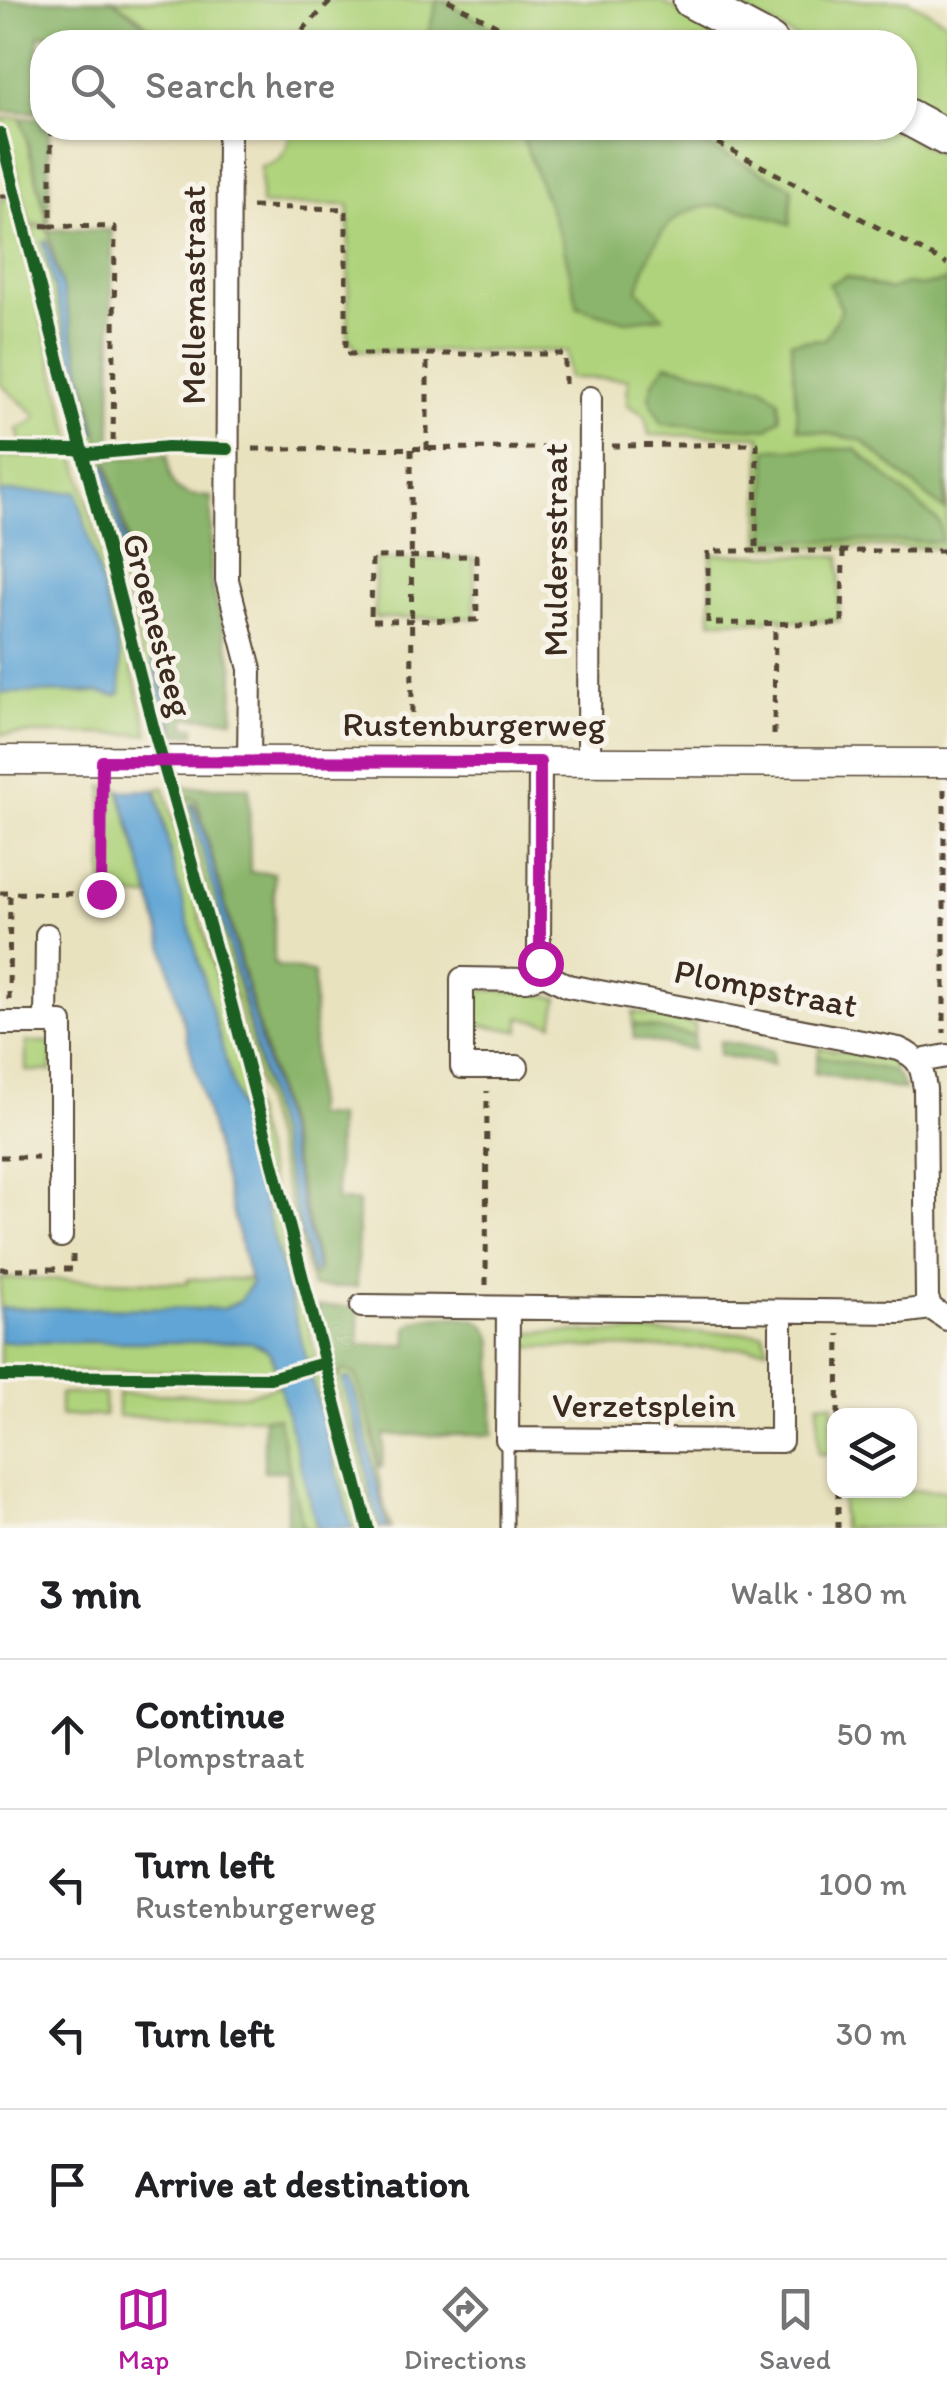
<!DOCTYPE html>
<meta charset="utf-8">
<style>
body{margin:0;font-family:Itim,sans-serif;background:#f2f2f2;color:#202124}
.controls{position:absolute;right:30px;bottom:30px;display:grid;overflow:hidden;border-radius:20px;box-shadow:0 2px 8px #0004}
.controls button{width:90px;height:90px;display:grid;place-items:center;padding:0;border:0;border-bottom:2px solid #e0e0e0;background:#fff;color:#202124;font:50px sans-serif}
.stop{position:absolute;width:30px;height:30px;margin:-22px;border:8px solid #b5179e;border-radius:50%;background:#fff}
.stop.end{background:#b5179e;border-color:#fff;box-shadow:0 2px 10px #0008}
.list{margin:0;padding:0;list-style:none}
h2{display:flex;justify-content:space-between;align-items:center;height:130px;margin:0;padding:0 40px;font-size:42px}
h2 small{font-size:32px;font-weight:400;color:#757577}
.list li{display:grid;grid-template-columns:65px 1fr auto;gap:30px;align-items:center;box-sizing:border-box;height:150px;padding:0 40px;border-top:2px solid #e0e0e0}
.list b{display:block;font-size:38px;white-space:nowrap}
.list p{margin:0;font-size:32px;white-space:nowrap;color:#757577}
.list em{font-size:32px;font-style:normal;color:#757577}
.icon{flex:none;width:55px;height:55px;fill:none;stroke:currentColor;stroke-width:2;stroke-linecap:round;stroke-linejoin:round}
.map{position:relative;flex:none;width:947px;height:1528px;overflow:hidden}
.search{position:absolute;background:#fff;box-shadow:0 2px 8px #0004;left:30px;right:30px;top:30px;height:110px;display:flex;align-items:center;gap:25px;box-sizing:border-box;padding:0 35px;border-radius:40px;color:#757577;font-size:38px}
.sheet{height:730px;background:#fff}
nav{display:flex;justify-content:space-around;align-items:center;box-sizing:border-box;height:140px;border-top:2px solid #e0e0e0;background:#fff;font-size:28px;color:#757577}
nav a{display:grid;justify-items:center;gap:5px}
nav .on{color:#b5179e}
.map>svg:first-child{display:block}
</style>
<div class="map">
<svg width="947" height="1528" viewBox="0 0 947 1528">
<rect width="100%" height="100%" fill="#f7f3e8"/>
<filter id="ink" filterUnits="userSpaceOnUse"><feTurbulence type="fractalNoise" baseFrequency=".01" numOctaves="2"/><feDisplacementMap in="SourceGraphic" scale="20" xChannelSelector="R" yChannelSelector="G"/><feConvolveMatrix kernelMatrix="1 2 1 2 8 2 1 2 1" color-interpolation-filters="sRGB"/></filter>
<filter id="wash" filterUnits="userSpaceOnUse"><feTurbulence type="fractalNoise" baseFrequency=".0048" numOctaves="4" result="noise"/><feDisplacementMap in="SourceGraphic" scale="40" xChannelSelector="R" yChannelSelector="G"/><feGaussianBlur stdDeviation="2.25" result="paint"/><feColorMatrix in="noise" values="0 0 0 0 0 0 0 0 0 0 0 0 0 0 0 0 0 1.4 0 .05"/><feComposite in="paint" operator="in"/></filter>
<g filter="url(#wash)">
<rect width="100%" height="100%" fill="#e9e2bf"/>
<path fill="#afd37c" stroke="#757e4d" stroke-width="2.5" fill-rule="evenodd" d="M113,0H658L736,42H101V36L114,28L152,31L140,18Z
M726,0H908L947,22V120L905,97L904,42H804Z
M3,118H21L48,224H30Z
M290,128H891L947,158V281L920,286L907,284L889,290L846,276L829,285L842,309L825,339L791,342L798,428L861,440L944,509L947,474V548L760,546L761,436L649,435L645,415L627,405L628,379L568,378L567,351H360L348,339L349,205H261V166C284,163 289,148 290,128Z
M0,198H11L73,443H21L17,429L35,420L36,415L0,384Z
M31,227L48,228L101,447L88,448ZM48,242L95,433L91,435L43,243Z
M0,456L76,457L149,734H0V693L96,692L116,696L121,693L120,656L77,493L0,492Z
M107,459L178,734H162L91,460Z
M711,554L840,556L839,621H781V617H769L768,621H711Z
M474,558L475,618H375V560Z
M103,786L118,787L151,897H103Z
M164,787L236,1048L312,1341L316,1358L307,1361L174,869L157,789Z
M179,787L185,801L192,796L197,800L287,1130L319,1271L317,1276H310L312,1287ZM191,804H195L202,825L246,987L312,1272Z
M483,990L529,992L558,998L553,1024L520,1017V1031L473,1024L474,998Z
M633,1012L695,1024L694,1036L633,1024Z
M26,1042H52L51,1071H26Z
M820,1048L891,1061L895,1063L892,1071L818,1056Z
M0,1278L187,1283L188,1279H252L243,1299L223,1309L0,1308Z
M315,1307L336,1376L344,1370L354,1372C378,1424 373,1476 391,1528H387C371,1479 369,1425 350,1378L343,1379L381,1528H375Z
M525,1332L763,1333L768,1348L518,1347Z
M0,1342H251L269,1351L276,1371L0,1372Z
M319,1372L362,1528H352L311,1375Z
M280,1385L317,1528H303L278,1418L118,1416V1394L247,1395Z
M60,1394H104L105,1416H60Z
M818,1403H833L832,1453L818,1454Z
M947,1490L945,1528H842V1491Z"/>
<path fill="#8bb56c" stroke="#637045" stroke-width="2.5" d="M0,0H113L154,31L114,28L101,36L39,35L36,112H1Z
M437,0H442L517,42H438L428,35Z
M21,118H42V128H49V224Z
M519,128H671L792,187L790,224C706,194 663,195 638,290L663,317L626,321L578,307L563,244Z
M48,230H112L111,446L101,447Z
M846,276L889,290L907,284L920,286L947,281V474L944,510L861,440L798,428L791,342L825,339L842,309L829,284Z
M666,364L764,387L779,400L780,418L767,429L662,424L649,397L653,382Z
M767,449H855L940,523L942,542L766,540Z
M168,454C168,488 176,496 211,497V581L234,669L233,719L185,717V727H195V734H178L107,459Z
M181,787H249L250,872L274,873V965L314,973V1116L337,1117L336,1201L358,1202L357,1287H312L309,1274L315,1277L319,1271L287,1130L197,800L190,797L185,803Z
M633,1024L694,1036V1050L634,1038Z
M720,1041L772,1051L773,1065L719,1055Z
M818,1056L892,1071L899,1077L904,1090L814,1073Z
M358,1306L359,1345H407L408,1327C417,1315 467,1314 480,1322C489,1327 491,1334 493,1343V1435H384L382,1467H379L375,1438L355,1374L344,1370L336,1378L317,1307Z
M264,1418H278L303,1528H287V1471H264Z"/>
<path fill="#60a5d5" stroke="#4e687a" stroke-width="2.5" d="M46,240L62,287L95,434L91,435L43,243Z
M106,465L173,728L169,729L102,467Z
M0,492H77L120,656L121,693L116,696L96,692L0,693Z
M156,790L174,869L352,1528H317L272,1356L265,1348L251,1342H0V1308L223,1309L239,1302L251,1284L151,897L120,791Z
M192,803L202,825L284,1130L317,1271L311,1272L244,1001L190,806Z
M350,1378L361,1412L387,1528H381L371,1495L361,1441L342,1379Z"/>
</g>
<g filter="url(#ink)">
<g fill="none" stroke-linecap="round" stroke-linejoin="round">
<defs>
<path id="service" d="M507,1439V1528"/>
<path id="minor" d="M229,128L227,580L250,669L249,761
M540,762L539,949L544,974L568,986L899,1049C920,1058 922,1067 925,1089L927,1298L931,1308L947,1319
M589,762L590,398
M0,1023H61V1236
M46,1023L47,935
M920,1061L947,1056
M517,1067H462V979L526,980L544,974
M362,1306L900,1312L931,1308
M508,1309L507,1439L781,1441V1311"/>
<path id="tertiary" d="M0,760L947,763"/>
<path id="primary" d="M691,0L770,42
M904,115L947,138"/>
</defs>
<use href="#service" stroke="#554636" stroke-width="15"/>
<use href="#minor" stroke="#554636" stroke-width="26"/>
<use href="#tertiary" stroke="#554636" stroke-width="31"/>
<use href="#primary" stroke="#554636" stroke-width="39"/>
<path stroke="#554636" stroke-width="5" stroke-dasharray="8 8" stroke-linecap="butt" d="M448,0L528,42
M291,42L332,0
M51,128V226L115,227L113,452
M689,128L947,264
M0,196H17
M252,207L346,209V354H565V390
M25,225L51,226
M612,446L757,444L756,551H947
M253,449L566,448
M411,449L412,733
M427,450V354
M756,551H708V623L842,624L843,551
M476,556L477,620L371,621L372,557Z
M774,735L775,623
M944,789V1033
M0,893L101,894L102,788
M9,1000L10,893
M0,1157H38
M0,1269H73V1255
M486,1285L487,1091
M838,1416L839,1334
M838,1490V1528"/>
<use href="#service" stroke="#fff" stroke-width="11"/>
<use href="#minor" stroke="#fff" stroke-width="22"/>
<use href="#tertiary" stroke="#fff" stroke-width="28"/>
<use href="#primary" stroke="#fff" stroke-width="35"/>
<defs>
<path id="cycleway" d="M0,133L155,734L230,999L368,1528
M0,449L75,450L89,454L168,447L227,449
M0,1376L270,1378L324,1363"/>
</defs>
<use href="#cycleway" stroke="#f7f3e8" stroke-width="19"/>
<use href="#cycleway" stroke="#1b5e20" stroke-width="12"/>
</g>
</g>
<g fill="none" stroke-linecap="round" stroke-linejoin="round" filter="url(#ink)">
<path stroke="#b5179e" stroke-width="12" d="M101,894L102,761L540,762V963"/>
</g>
<g text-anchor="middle" stroke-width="10" stroke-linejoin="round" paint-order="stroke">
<g font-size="35" fill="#3b2a1e" stroke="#f7f3e8">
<text transform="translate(193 295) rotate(-90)" y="12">Mellemastraat</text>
<text transform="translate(555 550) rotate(-90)" y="12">Muldersstraat</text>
<text transform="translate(158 625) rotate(75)" y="12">Groenesteeg</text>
<text x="474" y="736">Rustenburgerweg</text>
<text transform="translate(766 988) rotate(11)" y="12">Plompstraat</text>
<text x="644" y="1417">Verzetsplein</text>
</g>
</g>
</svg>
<div class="controls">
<button><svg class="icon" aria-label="layers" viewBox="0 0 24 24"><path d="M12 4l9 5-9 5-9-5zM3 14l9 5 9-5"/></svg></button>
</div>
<div class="stop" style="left:540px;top:963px"></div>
<div class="stop end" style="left:101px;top:894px"></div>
<div class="search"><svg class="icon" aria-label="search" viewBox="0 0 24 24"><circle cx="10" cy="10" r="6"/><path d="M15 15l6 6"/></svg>Search here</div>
</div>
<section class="sheet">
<h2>3 min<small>Walk · 180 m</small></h2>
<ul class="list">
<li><svg class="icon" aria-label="ahead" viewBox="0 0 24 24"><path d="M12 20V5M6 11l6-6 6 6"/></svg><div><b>Continue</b><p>Plompstraat</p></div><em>50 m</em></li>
<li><svg class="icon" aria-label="left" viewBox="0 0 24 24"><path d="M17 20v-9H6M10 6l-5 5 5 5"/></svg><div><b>Turn left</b><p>Rustenburgerweg</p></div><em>100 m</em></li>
<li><svg class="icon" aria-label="left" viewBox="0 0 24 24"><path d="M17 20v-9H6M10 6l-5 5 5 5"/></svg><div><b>Turn left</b></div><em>30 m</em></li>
<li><svg class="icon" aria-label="arrive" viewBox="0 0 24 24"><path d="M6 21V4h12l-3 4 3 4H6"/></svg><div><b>Arrive at destination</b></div></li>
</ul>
</section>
<nav>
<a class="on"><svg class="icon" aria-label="map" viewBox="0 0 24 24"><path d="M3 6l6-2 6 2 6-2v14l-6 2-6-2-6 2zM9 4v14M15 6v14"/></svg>Map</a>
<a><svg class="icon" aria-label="directions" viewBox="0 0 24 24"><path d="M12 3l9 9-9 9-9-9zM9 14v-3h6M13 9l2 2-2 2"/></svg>Directions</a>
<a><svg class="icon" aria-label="saved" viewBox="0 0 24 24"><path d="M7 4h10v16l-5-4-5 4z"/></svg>Saved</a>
</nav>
